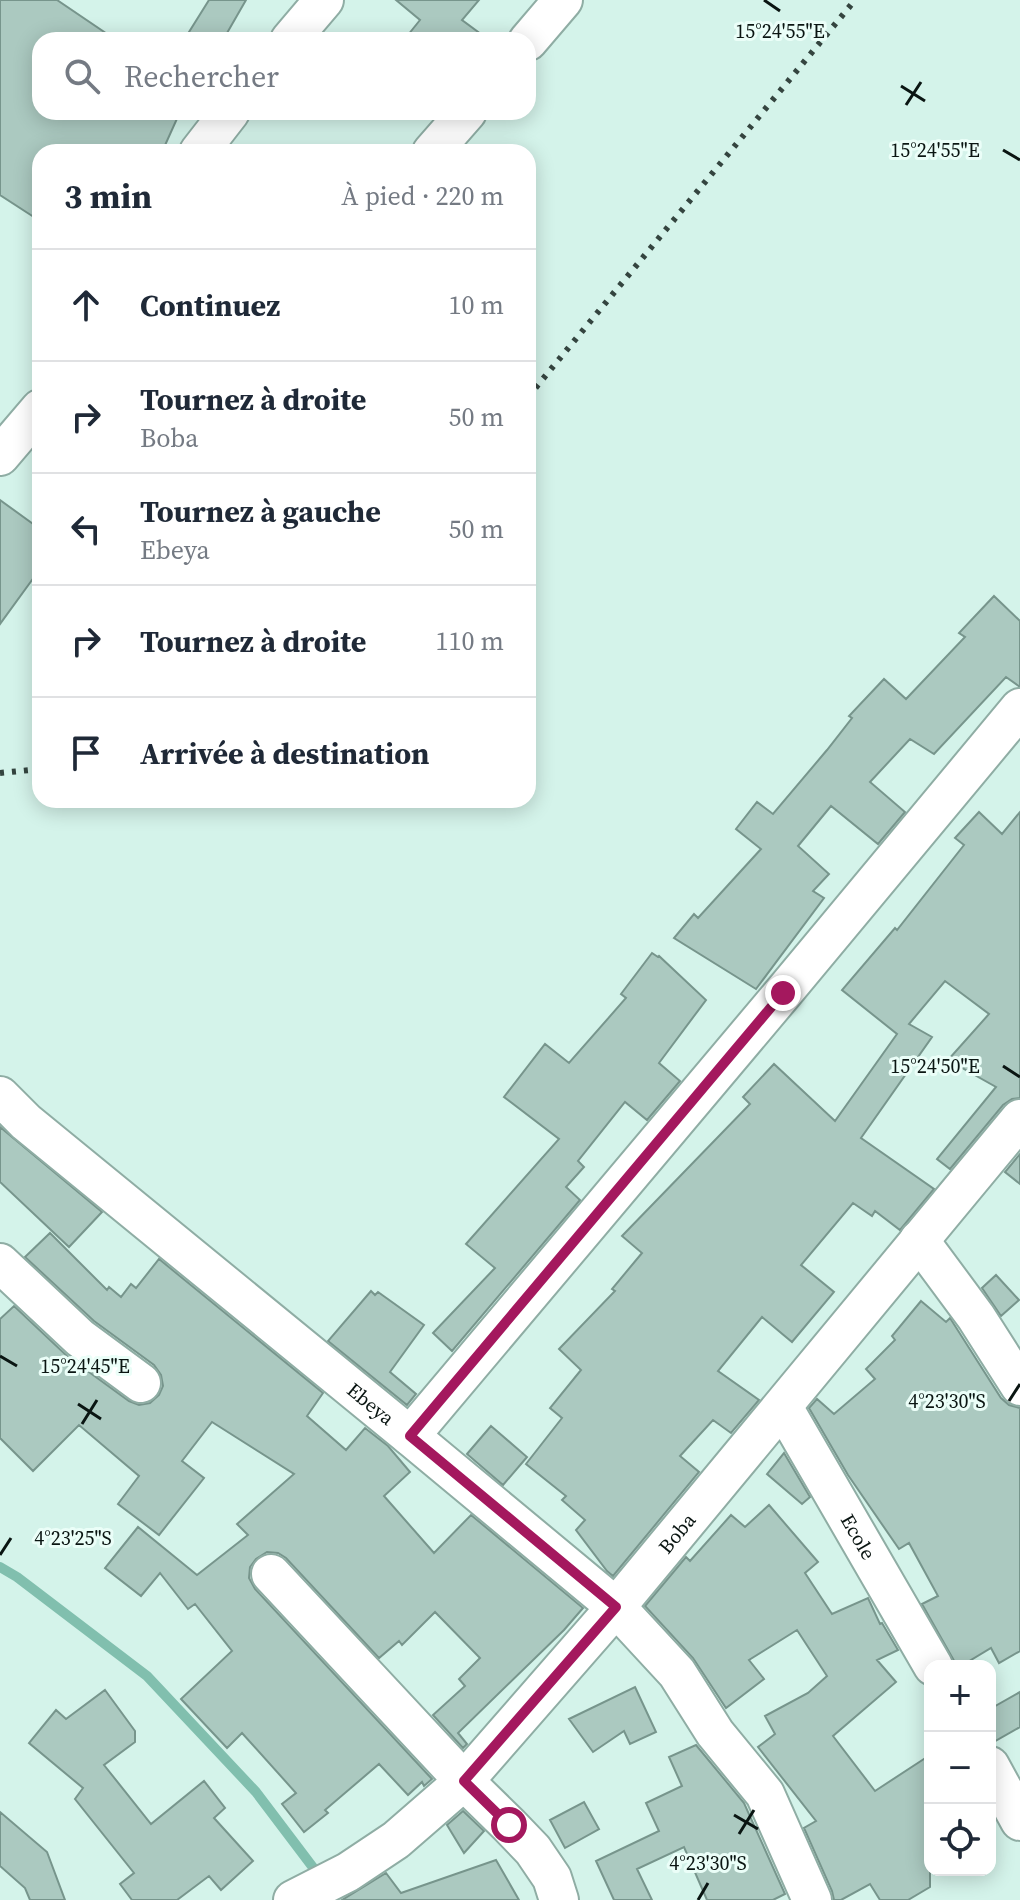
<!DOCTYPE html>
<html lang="fr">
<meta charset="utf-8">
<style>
body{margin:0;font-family:"Source Serif 4",serif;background:#f6f6f7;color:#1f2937}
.controls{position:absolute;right:24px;bottom:24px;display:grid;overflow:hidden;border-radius:16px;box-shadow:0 4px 20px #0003}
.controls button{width:72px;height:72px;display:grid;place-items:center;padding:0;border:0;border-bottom:2px solid #e0e1e3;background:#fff;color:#1f2937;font:40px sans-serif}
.stop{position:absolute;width:24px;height:24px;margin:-18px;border:6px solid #a4185e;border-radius:50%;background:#fff}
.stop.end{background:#a4185e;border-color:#fff;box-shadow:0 2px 8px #0008}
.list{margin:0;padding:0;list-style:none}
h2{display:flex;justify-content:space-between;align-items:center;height:104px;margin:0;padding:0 32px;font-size:34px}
h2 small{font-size:26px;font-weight:400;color:#747a83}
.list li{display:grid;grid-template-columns:52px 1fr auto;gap:24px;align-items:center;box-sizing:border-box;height:112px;padding:0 32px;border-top:2px solid #e0e1e3}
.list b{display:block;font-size:30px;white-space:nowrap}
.list p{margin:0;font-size:26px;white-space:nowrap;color:#747a83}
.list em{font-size:26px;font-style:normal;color:#747a83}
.icon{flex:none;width:44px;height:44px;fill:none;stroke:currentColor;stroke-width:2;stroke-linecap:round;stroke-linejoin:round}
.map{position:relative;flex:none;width:1020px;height:1900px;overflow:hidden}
.search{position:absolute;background:#fff;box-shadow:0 4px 20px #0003;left:32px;top:32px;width:504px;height:88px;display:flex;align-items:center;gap:20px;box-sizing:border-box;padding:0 28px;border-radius:24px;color:#747a83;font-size:30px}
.panel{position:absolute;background:#fff;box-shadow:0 4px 20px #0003;left:32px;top:144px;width:504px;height:664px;border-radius:24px}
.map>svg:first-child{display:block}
</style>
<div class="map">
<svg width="1020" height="1900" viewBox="0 0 1020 1900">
<rect width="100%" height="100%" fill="#d4f3ea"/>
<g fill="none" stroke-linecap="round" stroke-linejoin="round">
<path stroke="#81bfae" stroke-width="10" d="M0,1567L17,1577L147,1676L256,1792L321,1878"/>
</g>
<path fill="#abc9c0" stroke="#77958c" stroke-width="2" d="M0,0H57L116,40H40V112H180L162,152H40V221L0,195Z
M209,0H246L223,40H184Z
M396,0H479L462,20L489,40H404L420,20Z
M0,500L40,529V569L0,624Z
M994,596L1020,621V687L1006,677L934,754L910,739L870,782L905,812L878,844L831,806L798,846L829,874L813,891L824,898L756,989L674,938L694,914L698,918L761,849L736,829L757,802L773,814L827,750L852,718L849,716L884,679L906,699L965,637L959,633Z
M979,812L1002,834L1020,812V1098L1012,1099L1003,1105L950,1169L937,1159L996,1087L948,1060L989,1014L945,981L909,1024L932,1037L861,1138L934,1189L900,1230L875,1211L872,1216L853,1203L801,1265L834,1292L792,1342L762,1317L718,1371L759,1400L731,1433L713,1420L680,1456L699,1472L613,1576L607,1571L576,1530L585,1520L562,1500L566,1496L526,1464L562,1418L550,1408L581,1370L559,1349L615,1291L612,1289L642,1253L622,1236L750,1104L743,1097L774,1064L835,1121L897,1034L842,990L895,928L897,930L964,845L955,838Z
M652,953L658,957L659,956L706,1000L659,1063L680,1081L647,1120L625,1102L578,1161L584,1167L566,1187L580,1200L452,1351L433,1333L495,1268L466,1244L559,1139L504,1097L545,1044L569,1063L626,998L621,994Z
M0,1127L102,1212L69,1247L0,1182Z
M1020,1154V1184L1005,1172Z
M50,1233L107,1290L109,1287L121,1297L131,1284L136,1288L159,1259L323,1393L307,1416L346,1450L365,1428L388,1446L410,1472L384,1496L434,1553L471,1515L583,1608L564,1630L458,1733L467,1744L463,1748L433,1715L465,1686L459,1679L480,1658L435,1612L402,1645L399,1641L379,1658L286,1558L278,1553L267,1552L256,1559L250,1567L249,1578L255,1589L432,1779L424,1786L422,1782L408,1795L379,1764L325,1810L328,1813L304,1832L282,1804L296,1793L242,1733L227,1748L181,1699L232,1651L195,1604L188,1609L160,1573L141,1596L105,1568L138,1527L197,1575L248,1535L237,1524L294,1474L212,1422L182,1461L204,1478L159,1535L118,1504L139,1476L79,1425L33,1471L0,1438V1319L14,1306L67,1356L129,1401L139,1405L150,1403L159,1395L163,1386L161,1375L154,1365L94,1321L25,1257Z
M996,1275L1019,1300L1001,1316L982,1288Z
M371,1291L375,1295L378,1292L424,1325L390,1372L416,1394L407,1405L328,1341Z
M921,1301L946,1322L950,1318L1001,1398L1009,1405L1020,1408V1651L999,1663L991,1648L961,1666H957L922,1604L938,1596L909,1543L899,1549L848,1475L809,1408L817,1399L834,1414L875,1379L866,1369L895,1340L892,1336Z
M491,1426L527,1457L503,1485L467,1454Z
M784,1453L810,1497L802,1504L767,1474Z
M769,1505L818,1562L805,1573L832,1614L868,1598L880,1624L882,1623L898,1650L877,1660L896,1682L833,1736L875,1791L930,1755V1887L908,1900H880L870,1884L841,1900H834L832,1891L804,1828L816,1821L758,1747L775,1734L765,1716L808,1693L827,1676L797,1630L749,1660L764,1679L726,1708L693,1658L645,1606L686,1557L690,1561L731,1515L745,1527Z
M635,1687L656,1732L630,1744L624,1731L593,1752L569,1719Z
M105,1690L135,1731V1742L104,1765L151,1824L204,1781L225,1808L214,1818L253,1861L221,1890L209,1876L177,1900H132L120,1884L134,1873L75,1799L83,1788L29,1743L56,1710L66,1719Z
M1020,1692V1727L990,1744V1709Z
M696,1745L744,1803L785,1894L773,1900H707L684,1847L637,1869L652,1900H614L596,1861L659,1831L646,1803L682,1786L669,1757Z
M584,1802L599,1829L565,1848L550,1820Z
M463,1811L484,1831L464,1853L447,1825Z
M0,1812L47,1852L65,1900H30L25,1888L0,1866Z
M496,1860L519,1900H342L386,1873L401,1893Z"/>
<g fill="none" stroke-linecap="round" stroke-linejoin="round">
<defs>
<g id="street">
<path d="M290,40L324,0"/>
<path d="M528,41L563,0"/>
<path d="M199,152L230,112"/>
<path d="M432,152L467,112"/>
<path d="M0,456L40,409"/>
<path id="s1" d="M0,1096L26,1122L410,1436L616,1607L677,1673L715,1733L765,1794L812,1900"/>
<path d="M919,1240L976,1317L1020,1386"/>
<path d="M0,1263L80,1338L141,1383"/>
<path id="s2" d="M783,1407L933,1666"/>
<path d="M410,1436L783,993L1020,708"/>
<path d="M271,1574L464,1781L509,1825L533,1850L552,1878L559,1900"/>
<path d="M990,1766L1020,1821"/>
<path id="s3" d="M293,1900L348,1872L396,1840L464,1781L616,1607L1020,1119"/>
</g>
</defs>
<use href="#street" stroke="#8fada4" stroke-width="42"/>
<use href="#street" stroke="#fff" stroke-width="38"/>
<path stroke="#34443f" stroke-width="6" stroke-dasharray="4 8" stroke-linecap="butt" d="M528,397L855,0
M0,773L40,769"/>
</g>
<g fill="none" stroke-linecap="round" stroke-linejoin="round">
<path stroke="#a4185e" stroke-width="10" d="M509,1825L464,1781L616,1607L410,1436L783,993"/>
</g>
<path fill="none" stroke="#0a1512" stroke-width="3" d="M764,0L780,11M901,86L925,101M906,105L921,82M1003,150L1020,160M1003,1066L1020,1077M0,1356L17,1366M1009,1401L1020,1384M78,1404L101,1419M82,1424L97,1400M0,1555L11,1538M734,1815L758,1829M739,1834L754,1810M698,1900L708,1883"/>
<g text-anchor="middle" stroke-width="6" stroke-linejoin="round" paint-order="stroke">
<g font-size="20" fill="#0a1512" stroke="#ebfef8">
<text dy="7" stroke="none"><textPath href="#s1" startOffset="482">Ebeya</textPath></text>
<text dy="7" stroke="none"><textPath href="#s3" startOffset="536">Boba</textPath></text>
<text dy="7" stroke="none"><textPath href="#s2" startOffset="150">Ecole</textPath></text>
</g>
</g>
<g font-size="20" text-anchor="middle" fill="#0a1512" stroke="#ebfef8" stroke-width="6" stroke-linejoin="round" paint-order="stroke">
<text x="780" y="38">15°24'55"E</text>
<text x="935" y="157">15°24'55"E</text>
<text x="935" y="1073">15°24'50"E</text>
<text x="85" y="1373">15°24'45"E</text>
<text x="947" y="1408">4°23'30"S</text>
<text x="73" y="1545">4°23'25"S</text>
<text x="708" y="1870">4°23'30"S</text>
</g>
</svg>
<div class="controls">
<button>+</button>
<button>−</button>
<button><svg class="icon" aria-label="locate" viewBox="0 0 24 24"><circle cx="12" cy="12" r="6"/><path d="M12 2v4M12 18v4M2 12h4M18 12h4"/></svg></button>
</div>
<div class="stop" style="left:509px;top:1825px"></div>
<div class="stop end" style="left:783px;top:993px"></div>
<div class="search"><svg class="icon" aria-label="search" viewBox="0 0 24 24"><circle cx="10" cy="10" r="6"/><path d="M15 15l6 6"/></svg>Rechercher</div>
<section class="panel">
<h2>3 min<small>À pied · 220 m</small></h2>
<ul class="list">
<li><svg class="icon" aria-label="ahead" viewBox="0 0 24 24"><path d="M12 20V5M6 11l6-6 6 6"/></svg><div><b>Continuez</b></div><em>10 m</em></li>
<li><svg class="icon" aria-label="right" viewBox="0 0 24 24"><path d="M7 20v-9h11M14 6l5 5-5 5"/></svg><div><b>Tournez à droite</b><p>Boba</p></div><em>50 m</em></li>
<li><svg class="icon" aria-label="left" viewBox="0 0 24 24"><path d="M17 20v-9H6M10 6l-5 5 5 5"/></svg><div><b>Tournez à gauche</b><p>Ebeya</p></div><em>50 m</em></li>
<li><svg class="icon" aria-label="right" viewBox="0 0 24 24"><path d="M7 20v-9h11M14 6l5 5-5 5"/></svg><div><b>Tournez à droite</b></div><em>110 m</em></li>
<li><svg class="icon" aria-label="arrive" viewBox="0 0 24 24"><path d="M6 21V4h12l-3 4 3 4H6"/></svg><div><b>Arrivée à destination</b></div></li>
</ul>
</section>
</div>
